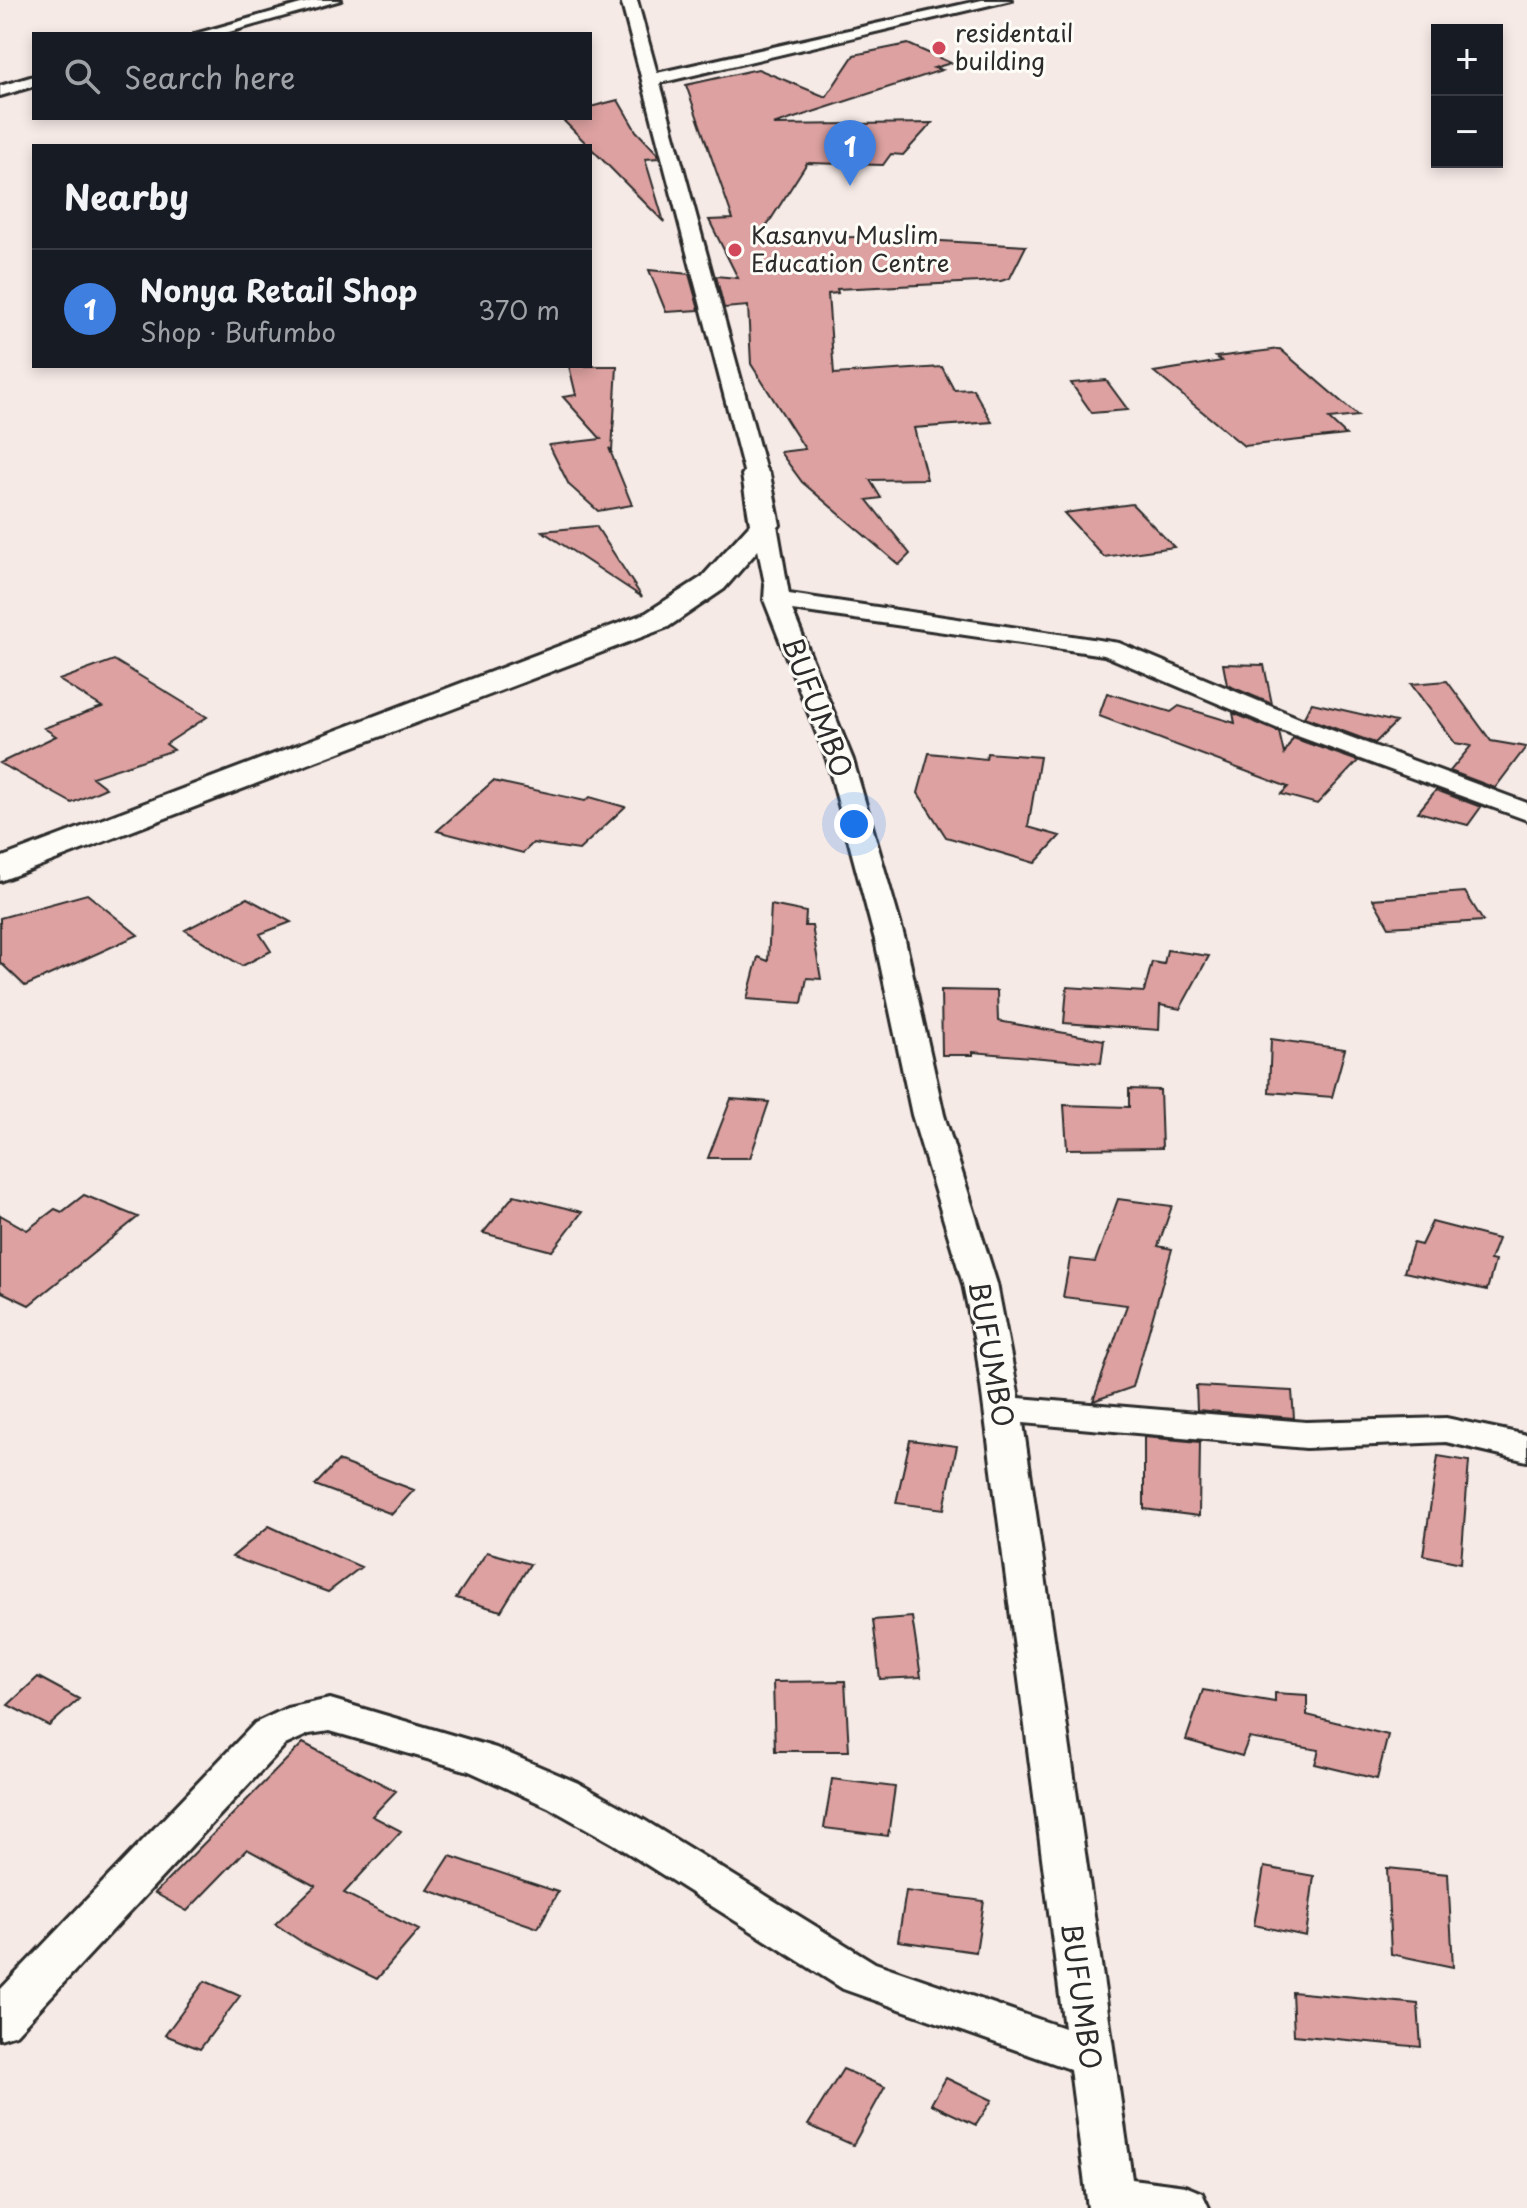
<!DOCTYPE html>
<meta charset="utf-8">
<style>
body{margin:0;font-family:"Playpen Sans",sans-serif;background:#242831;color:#f1f3f6}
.controls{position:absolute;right:24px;top:24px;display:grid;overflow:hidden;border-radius:0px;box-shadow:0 4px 12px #0003}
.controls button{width:72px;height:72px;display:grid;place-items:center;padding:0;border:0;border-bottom:2px solid #363941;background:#171b24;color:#f1f3f6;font:40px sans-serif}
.you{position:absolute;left:854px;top:824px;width:28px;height:28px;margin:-20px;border:6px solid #fff;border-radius:50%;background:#1a73e8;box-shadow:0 0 0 12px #1a73e833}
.badge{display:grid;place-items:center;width:52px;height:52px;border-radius:50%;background:#ea580c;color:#fff;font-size:26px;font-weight:700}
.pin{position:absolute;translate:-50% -66px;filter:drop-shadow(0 2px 4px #0008)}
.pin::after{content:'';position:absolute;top:42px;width:28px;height:24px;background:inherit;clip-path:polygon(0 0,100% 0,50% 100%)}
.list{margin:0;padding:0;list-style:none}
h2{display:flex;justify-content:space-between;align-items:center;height:104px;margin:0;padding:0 32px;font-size:34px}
h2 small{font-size:26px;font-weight:400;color:#9ea1a6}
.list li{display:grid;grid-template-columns:52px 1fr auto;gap:24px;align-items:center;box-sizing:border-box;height:120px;padding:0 32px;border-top:2px solid #363941}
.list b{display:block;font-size:30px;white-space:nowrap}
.list p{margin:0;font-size:26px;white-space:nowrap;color:#9ea1a6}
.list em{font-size:26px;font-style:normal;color:#9ea1a6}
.icon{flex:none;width:44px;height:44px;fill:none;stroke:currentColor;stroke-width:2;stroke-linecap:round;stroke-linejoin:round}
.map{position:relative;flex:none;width:1527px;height:2208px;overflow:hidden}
.search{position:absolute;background:#171b24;box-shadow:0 4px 12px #0003;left:32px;top:32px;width:560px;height:88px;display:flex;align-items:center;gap:20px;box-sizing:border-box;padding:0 28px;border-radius:0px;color:#9ea1a6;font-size:30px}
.panel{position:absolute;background:#171b24;box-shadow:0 4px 12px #0003;left:32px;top:144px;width:560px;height:224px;border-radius:0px}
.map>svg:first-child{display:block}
</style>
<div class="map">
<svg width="1527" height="2208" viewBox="0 0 1527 2208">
<rect width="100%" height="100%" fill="#f6eae6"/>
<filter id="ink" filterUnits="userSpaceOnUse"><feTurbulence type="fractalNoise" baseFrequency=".0125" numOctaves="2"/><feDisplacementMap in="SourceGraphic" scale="16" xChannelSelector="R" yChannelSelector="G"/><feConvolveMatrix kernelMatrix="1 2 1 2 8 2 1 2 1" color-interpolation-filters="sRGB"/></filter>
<g filter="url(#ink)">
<path fill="#dca1a0" stroke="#2b2b2b" stroke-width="2" d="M908,44L951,63L934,68L942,70L773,125L932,123L903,155L891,154L883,165L807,163L757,241L904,235L907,239L1026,246L1010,278L1001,281L837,289L838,293L828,294L834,374L942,367L954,390L973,389L992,422L914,428L927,479L870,480L881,498L867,500L910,554L899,565L802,482L780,452L805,449L751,364L748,306L724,308L716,276L738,278L709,220L733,219L686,85L758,69L826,97L854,55Z
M618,100L636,131L658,154L659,158L645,159L664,222L561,118H590V107Z
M649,270L689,274L699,310L666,312Z
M1280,349L1358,416L1329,419L1346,435L1244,446L1154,372L1222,361L1216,357Z
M569,366H617L612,451L609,448L632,505L598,511L569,485L549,445L601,439L563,397L576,395Z
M1106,380L1128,410L1092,413L1071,383Z
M1132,504L1174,547L1104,557L1064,513Z
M596,526L642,597L542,531Z
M114,660L207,717L166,744L174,750L92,777L106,788L72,803L0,763L56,736L44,728L102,707L59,680Z
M1223,664L1264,665L1272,704L1227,685Z
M1447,681L1491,741L1526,747L1495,788L1450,771L1471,746L1455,743L1411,684Z
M1107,693L1171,712L1179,706L1235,723L1233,713L1279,732L1284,754L1293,738L1358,761L1317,804L1281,794L1288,787L1099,716Z
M1312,703L1396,722L1375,743L1304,717Z
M929,753L986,759L987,753L1040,757L1028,827L1060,836L1035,863L946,837L918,793Z
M493,781L585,801L590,797L625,807L579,850L533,843L523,853L437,831Z
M1436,790L1481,807L1468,825L1418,812Z
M1465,892L1483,921L1389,927L1373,899Z
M87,894L138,935L25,986L0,962V918Z
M247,898L291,922L260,934L271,951L242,966L185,930Z
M771,905L806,912L805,926H812L821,979L807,978L802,1003L747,999L758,957L768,961Z
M1167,950L1209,956L1180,1009L1160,1005L1159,1030L1064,1023L1067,987L1144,992L1152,962L1164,964Z
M941,990L997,991L998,1021L1104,1040L1101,1063L973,1052V1055H942Z
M1271,1039L1345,1049L1332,1097L1269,1092Z
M1129,1089L1160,1090L1162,1148L1067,1149L1064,1105L1129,1107Z
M731,1099L769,1102L750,1158H708Z
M84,1195L138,1217L29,1305L0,1291V1215L27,1230L55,1209L62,1212Z
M514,1195L582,1212L552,1251L483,1233Z
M1118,1199L1172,1206L1158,1246L1172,1249L1133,1387L1093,1401L1127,1305L1063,1297L1070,1259L1095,1262Z
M1432,1222L1498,1239L1490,1260L1495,1261L1487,1290L1404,1272L1413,1243L1421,1245Z
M1196,1386L1292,1391L1294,1418L1197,1410Z
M1144,1437L1200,1442L1199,1516L1144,1509Z
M910,1440L957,1446L944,1509L896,1503Z
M1438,1456L1469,1461L1461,1563L1423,1555Z
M338,1461L414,1490L392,1514L315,1485Z
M269,1526L284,1533L361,1567L328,1592L232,1557Z
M487,1552L530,1564L501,1611L456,1598Z
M912,1617L921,1677L880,1679L873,1620Z
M38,1677L79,1699L49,1726L8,1705Z
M845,1681L849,1751H775L773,1682Z
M1203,1690L1275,1702V1693L1307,1695V1715L1388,1735L1377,1779L1315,1764L1319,1750L1249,1738L1242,1756L1186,1740Z
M303,1743L396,1791L372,1816L401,1831L344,1893L419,1930L377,1979L305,1944L275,1924L315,1886L247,1849L187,1911L155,1893Z
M832,1779L895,1787L888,1836L824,1828Z
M450,1856L558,1892L538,1928L428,1890Z
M1264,1867L1314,1876L1306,1936L1254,1925Z
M1387,1868L1448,1874L1453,1967L1391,1954Z
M906,1891L984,1901L976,1952L898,1941Z
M205,1981L240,1996L200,2049L165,2035Z
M1292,1992L1418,2004L1421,2047L1294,2035Z
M843,2069L885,2087L853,2145L808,2125Z
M946,2078L992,2100L976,2125L931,2104Z"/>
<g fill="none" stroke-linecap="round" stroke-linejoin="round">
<defs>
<path id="minor" d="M315,0H341L222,34H195Z
M621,0H637L657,73L982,0H1011L660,83L767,475L764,480L756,482L745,475Z
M34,76V86L0,96V86Z
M765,518L777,525L789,594L1119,643L1299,718L1527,803V820L1281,730L1104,655L792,610L853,760L905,940L944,1115L997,1284L1019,1398L1306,1422L1446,1418L1527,1435V1461L1446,1442L1306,1448L1023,1423L1132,2179L1185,2186L1202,2193L1209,2208H1088L1070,2069L843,1989L614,1844L548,1807L469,1771L330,1731L309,1734L285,1745L16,2034L0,2039V1990L255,1723L287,1708L330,1699L496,1748L578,1783L644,1820L875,1963L1064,2028L976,1347L963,1284L912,1115L875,940L827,760L764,600L765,584L753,525Z"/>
<path id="tertiary" d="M756,467L766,469L770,475L780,525L724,589L668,627L0,881V858L646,613L702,577L750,524L742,475L746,469Z"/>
</defs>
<use href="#minor" stroke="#2b2b2b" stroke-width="6"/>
<use href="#tertiary" stroke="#2b2b2b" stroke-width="6"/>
<use href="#minor" fill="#fdfcf7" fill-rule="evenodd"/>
<use href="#tertiary" fill="#fdfcf7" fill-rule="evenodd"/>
</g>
</g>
<g fill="#d1495b" stroke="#fdfcf7" stroke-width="3">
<circle cx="939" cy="48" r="8"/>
<circle cx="735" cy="250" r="8"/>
</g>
<g text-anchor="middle" stroke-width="6" stroke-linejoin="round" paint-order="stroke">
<g font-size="24" fill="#2b2b2b" stroke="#fdfcf7" text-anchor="start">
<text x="955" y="42">residentail<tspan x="955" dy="28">building</tspan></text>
<text x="751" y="244">Kasanvu Muslim<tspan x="751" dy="28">Education Centre</tspan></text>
</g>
<g font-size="28" fill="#2b2b2b" stroke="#fdfcf7">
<text transform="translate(817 707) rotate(69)" y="10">BUFUMBO</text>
<text transform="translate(991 1354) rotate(80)" y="10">BUFUMBO</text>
<text transform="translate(1081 1996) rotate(82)" y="10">BUFUMBO</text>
</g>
</g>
</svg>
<div class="controls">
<button>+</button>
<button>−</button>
</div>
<div class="you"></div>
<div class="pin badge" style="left:850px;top:186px;background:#3f7fe0">1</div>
<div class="search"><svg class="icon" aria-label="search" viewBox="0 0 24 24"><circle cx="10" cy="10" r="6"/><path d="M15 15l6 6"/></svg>Search here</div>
<section class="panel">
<h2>Nearby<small></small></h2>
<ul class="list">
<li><span class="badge" style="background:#3f7fe0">1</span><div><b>Nonya Retail Shop</b><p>Shop · Bufumbo</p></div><em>370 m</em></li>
</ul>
</section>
</div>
